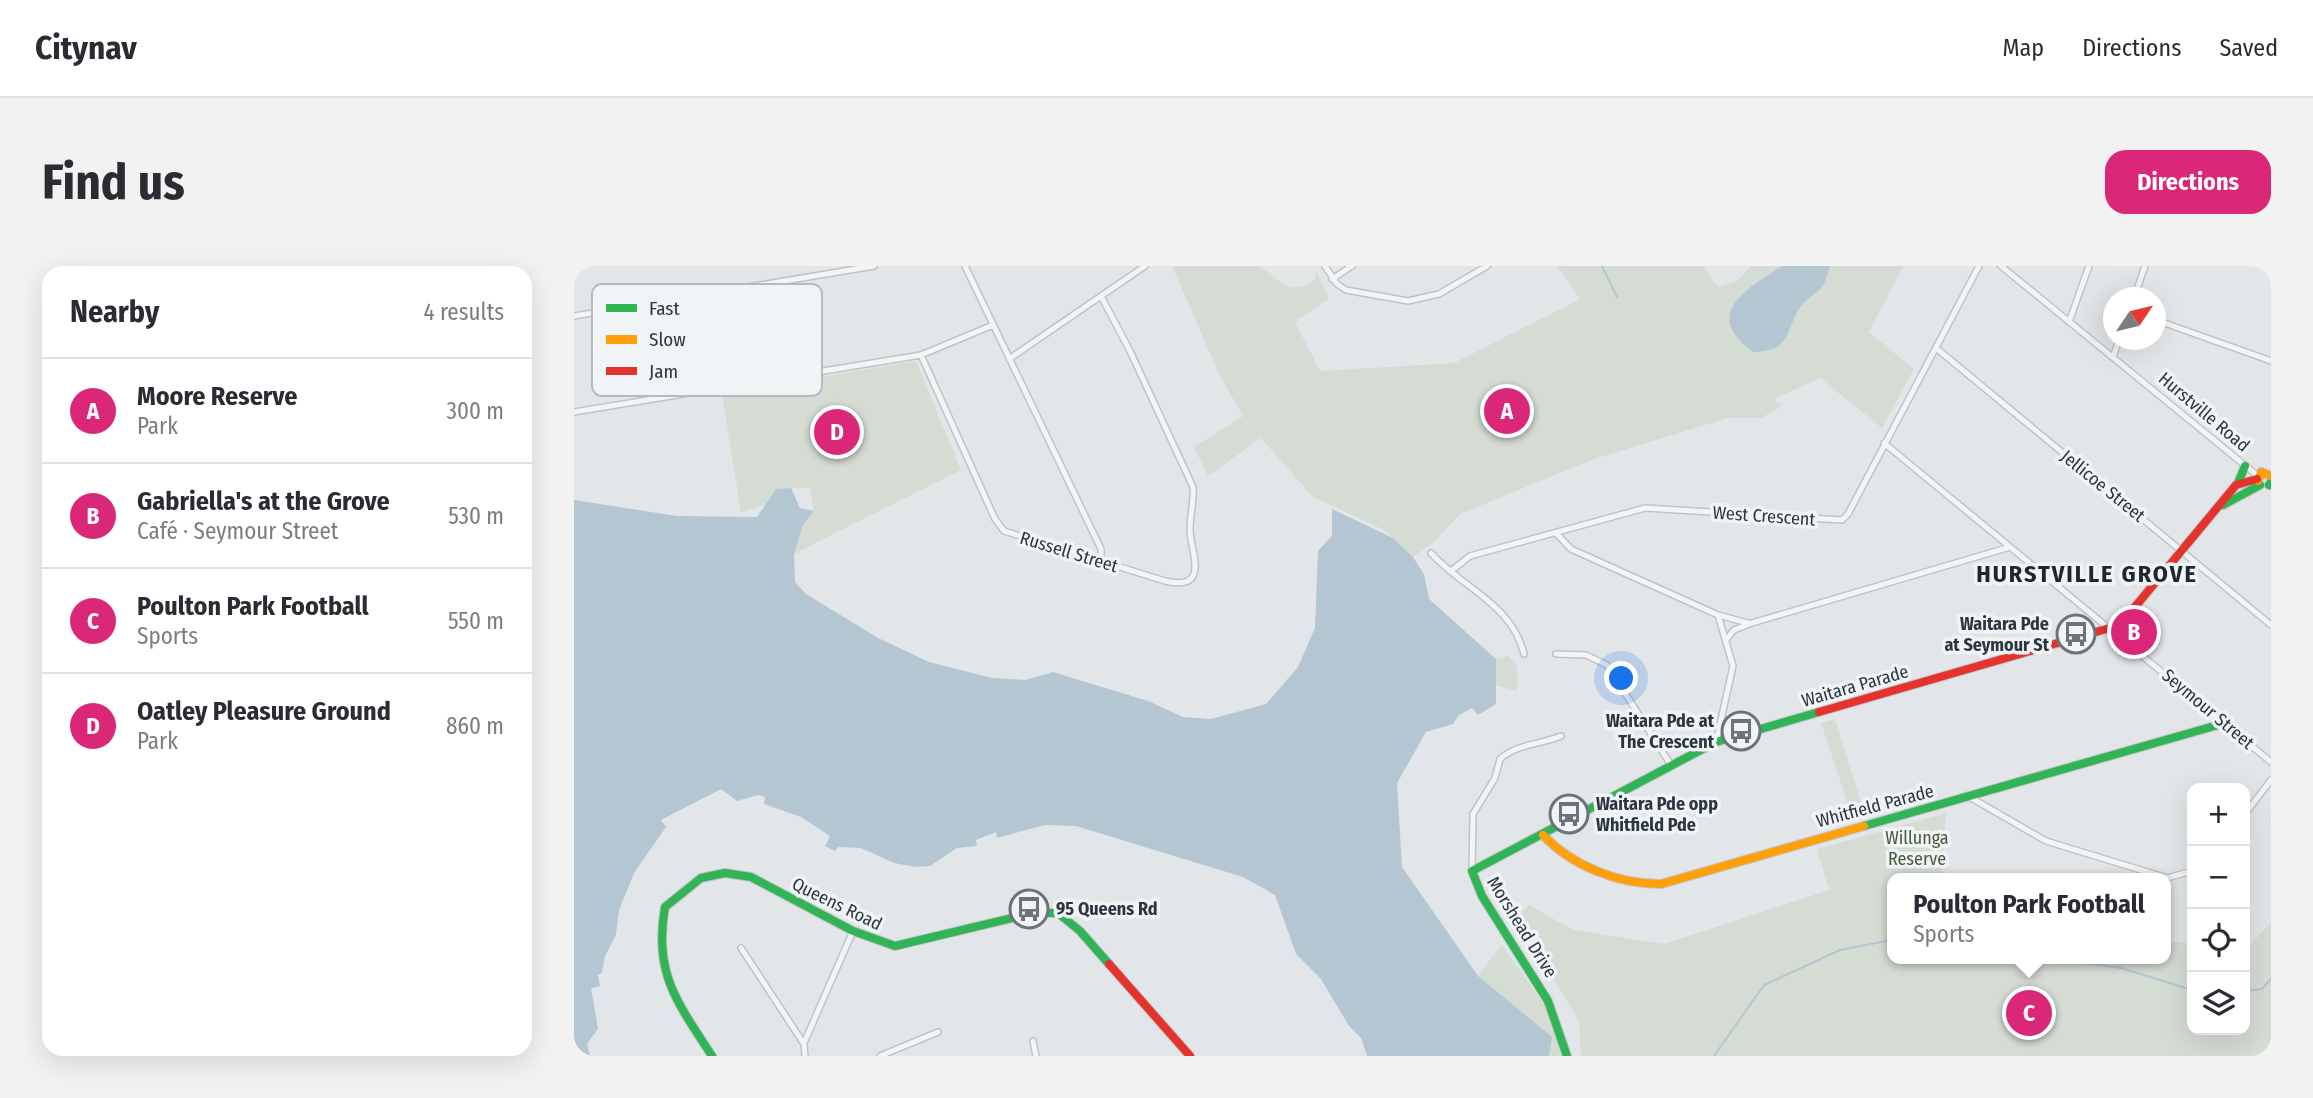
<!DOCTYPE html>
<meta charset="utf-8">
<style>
body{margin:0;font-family:"Fira Sans Condensed",sans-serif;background:#f2f2f3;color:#2b2b33}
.controls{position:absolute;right:21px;bottom:21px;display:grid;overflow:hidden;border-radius:14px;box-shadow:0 7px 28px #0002}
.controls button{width:63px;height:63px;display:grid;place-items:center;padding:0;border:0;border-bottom:2px solid #e1e1e2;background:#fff;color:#2b2b33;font:35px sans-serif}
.compass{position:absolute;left:1529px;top:21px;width:63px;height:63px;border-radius:50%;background:#fff;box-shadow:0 7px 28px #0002;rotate:55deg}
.you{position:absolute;left:1048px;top:413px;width:24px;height:24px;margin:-18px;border:5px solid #fff;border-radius:50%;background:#1a73e8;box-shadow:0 0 0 10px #1a73e833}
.badge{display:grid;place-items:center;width:46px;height:46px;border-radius:50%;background:#db2777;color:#fff;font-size:23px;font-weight:700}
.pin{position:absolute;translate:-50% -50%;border:4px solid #fff;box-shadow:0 2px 7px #0006}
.popup{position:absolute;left:1313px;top:607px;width:284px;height:91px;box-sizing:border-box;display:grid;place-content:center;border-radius:14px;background:#fff;filter:drop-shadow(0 2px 5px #0005);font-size:23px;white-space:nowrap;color:#7c7c81}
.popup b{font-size:26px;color:#2b2b33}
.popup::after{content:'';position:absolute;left:50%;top:100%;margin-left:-14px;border:14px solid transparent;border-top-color:#fff}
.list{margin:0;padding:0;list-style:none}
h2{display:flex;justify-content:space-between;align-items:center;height:91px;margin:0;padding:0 28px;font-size:30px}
h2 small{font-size:23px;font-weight:400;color:#7c7c81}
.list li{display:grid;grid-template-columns:46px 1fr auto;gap:21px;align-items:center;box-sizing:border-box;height:105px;padding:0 28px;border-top:2px solid #e1e1e2}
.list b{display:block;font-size:26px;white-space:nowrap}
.list p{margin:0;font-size:23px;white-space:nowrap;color:#7c7c81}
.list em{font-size:23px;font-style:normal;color:#7c7c81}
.icon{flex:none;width:38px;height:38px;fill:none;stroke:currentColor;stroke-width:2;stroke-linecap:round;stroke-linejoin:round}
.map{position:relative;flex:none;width:1697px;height:790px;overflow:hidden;border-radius:21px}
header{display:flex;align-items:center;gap:42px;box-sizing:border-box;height:98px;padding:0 35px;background:#fff;border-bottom:2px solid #e1e1e2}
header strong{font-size:33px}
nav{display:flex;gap:38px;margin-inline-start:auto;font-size:24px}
.intro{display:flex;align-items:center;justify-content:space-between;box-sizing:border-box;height:168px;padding:0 42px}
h1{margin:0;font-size:49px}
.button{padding:18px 32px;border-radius:21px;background:#db2777;color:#fff;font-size:24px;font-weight:700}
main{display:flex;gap:42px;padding:0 42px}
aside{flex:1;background:#fff;border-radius:21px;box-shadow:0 7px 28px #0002}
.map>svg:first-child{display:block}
</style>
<header>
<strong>Citynav</strong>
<nav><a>Map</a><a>Directions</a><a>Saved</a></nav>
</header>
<div class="intro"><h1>Find us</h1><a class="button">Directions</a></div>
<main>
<aside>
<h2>Nearby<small>4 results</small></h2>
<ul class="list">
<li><span class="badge">A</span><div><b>Moore Reserve</b><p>Park</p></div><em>300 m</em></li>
<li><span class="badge">B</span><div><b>Gabriella's at the Grove</b><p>Café · Seymour Street</p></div><em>530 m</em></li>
<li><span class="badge">C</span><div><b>Poulton Park Football</b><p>Sports</p></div><em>550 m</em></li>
<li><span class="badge">D</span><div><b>Oatley Pleasure Ground</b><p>Park</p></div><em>860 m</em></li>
</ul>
</aside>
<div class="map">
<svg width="1697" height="790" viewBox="0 0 1697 790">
<rect width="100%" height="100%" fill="#e3e6e8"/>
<path fill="#d5dcd4" d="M598,0C610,0 678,0 685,0C705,12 713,32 741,14L742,6L755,33L721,56L746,105L880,97L1006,33L983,0H1129L1144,21L1163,15L1177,0H1329L1295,66L1340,103L1308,162L1246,112L1200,133L1208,140L1187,152H1154L1020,193L886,248L860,276L839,291L810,264L739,231L687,172L634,210L620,181L669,150L646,110Z
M342,95L387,204L220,288L229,259L240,245L236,222L202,223L191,238L167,247L148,128Z
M935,390L943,401V425L921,419L922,393Z
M1261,453L1291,549L1279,553L1247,457Z
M1372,547L1368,605L1385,612H1318V693H1592V675L1614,677L1618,687V764H1671V684L1697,657V790H1007L1005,755L943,653L955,639L999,664L1090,678L1255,624L1243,583Z
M928,678C950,715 985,746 989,790H975L977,771L904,710Z"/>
<path fill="#b3c6d1" d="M1208,0H1256C1254,6 1252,15 1248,21C1242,28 1232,33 1227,40C1210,65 1219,85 1179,86C1126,47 1174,23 1208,0Z
M217,222L226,242L240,245L229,259L220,288L221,316L232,328L304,372L355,396L418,412L451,414L479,406L574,435L609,451L637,453L692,438L724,401L741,362L744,285L758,270V243L819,272L839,291L850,308L855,333L922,393V438L904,449L898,442L885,449L879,458L852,466L823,517L828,601L904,710L978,771L975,790H793L787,772L775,760L747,713L722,688L701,629L669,611L502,560L471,559L423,572L422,566L402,574L403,580L383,582L356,600L342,601L320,597L287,582L264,581L261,585L251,580L256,570L227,551L190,538L191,531L184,529L163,535L147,523L87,554L92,561L60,607L45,644L42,669L31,690L28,707L24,709L26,720L17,722L24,763L13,778L16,790H0V234L103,250L183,251L202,223Z"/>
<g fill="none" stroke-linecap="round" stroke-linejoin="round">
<path stroke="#b3c6d1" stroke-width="2" d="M1028,0L1043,31
M1483,693L1547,702L1618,724
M1671,725L1688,723L1697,713
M1140,790L1190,719L1266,684L1318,674"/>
<defs>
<path id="street" d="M391,0L527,283V296
M751,0L763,18L772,24L834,35L865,28L913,0
M1427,0L1684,210
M758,13L778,0
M1560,32L1571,0
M0,50L300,0
M1582,54L1697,95
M1495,56L1515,0
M1362,82L1697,359
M347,89L421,253L430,265L591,315C638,326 616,284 616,264C616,249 620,236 619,221L556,85L527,30
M1539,91L1545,74
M435,93L571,0
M0,146L347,89L419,59
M1310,177L1697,496
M982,267L997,283L1144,349L1159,400L1142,476
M857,287C888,322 938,338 950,388
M877,305L896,290L1071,242L1268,254L1274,248L1405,0
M1144,349L1174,357
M1152,374L1160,364L1178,357L1436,281
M982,388L1012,389L1033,399L1097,499
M1394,530L1472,575L1593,612L1618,605
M1671,548L1697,514
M898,605L899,548L921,512L926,493C945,477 965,479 987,470
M167,682L230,778L231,790
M459,775L462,790
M230,777L279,665
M306,790L364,766"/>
<path id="fast" d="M1664,217L1671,200
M1695,219L1697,216
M1649,239L1686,219
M1290,560L1651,457
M138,790C104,737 79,708 91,641L127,612L151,607L177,611L279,665L321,680L459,647H484L506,665L535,698
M993,790L974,735L908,630L898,605L1142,476L1245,446"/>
<path id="slow" d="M1684,215L1687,206L1697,210
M969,569C998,600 1044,618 1087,618L1290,560"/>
<path id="jam" d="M1245,446L1546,359L1662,219L1683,213
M535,698L616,790"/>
</defs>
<use href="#street" stroke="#c1c4c6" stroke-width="8"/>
<use href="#fast" stroke="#c1c4c6" stroke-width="10"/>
<use href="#slow" stroke="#c1c4c6" stroke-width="10"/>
<use href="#jam" stroke="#c1c4c6" stroke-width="10"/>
<use href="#street" stroke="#f2f4f5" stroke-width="5"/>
<use href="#fast" stroke="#30b455" stroke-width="8"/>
<use href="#slow" stroke="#ff9f0a" stroke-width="8"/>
<use href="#jam" stroke="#e5322d" stroke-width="8"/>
</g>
<defs>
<symbol id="bus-ring" viewBox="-11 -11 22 22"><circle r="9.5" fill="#f1f4f7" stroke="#6b747b" stroke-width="1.5"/><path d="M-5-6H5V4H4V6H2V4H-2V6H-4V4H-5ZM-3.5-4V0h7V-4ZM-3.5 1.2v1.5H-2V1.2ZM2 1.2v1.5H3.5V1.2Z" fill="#6b747b"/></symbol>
</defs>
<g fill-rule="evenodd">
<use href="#bus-ring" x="1480" y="346" width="44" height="44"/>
<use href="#bus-ring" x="1145" y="443" width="44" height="44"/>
<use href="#bus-ring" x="973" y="526" width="44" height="44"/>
<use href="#bus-ring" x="433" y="621" width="44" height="44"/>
</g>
<g text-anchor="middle" stroke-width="7" stroke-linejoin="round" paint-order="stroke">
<g font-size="18" fill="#2b3640" stroke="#f1f4f7">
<text transform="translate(1630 146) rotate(40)" y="6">Hurstville Road</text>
<text transform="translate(1529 220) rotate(39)" y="6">Jellicoe Street</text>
<text transform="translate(1190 250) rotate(4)" y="6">West Crescent</text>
<text transform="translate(495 286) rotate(17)" y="6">Russell Street</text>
<text transform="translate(1281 420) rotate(-16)" y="6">Waitara Parade</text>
<text transform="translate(1634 443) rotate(40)" y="6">Seymour Street</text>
<text transform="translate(1301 540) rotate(-15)" y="6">Whitfield Parade</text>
<text transform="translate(263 638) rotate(26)" y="6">Queens Road</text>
<text transform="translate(948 661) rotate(58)" y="6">Morshead Drive</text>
</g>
<g font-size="18" font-weight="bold" fill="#2b3640" stroke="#f1f4f7" text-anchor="end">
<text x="1475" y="364">Waitara Pde<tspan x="1475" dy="21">at Seymour St</tspan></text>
<text x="1140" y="461">Waitara Pde at<tspan x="1140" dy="21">The Crescent</tspan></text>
<text x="1022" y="544" text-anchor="start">Waitara Pde opp<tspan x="1022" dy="21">Whitfield Pde</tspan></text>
<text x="482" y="649" text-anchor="start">95 Queens Rd</text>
</g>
<g font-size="18" fill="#455b39" stroke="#f1f4f7">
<text x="1343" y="578">Willunga<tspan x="1343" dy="21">Reserve</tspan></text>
</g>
<g font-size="24" font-weight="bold" letter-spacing="2" fill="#1d2731" stroke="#f1f4f7">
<text x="1513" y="316">HURSTVILLE GROVE</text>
</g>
</g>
<rect x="18" y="18" width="230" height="112" rx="10" fill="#f1f4f7" stroke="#b6bbc0" stroke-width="2"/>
<rect x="32" y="38" width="31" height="8" fill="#30b455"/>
<rect x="32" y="69" width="31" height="9" fill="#ff9f0a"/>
<rect x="32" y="101" width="31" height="8" fill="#e5322d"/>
<g font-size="19" fill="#2b3640">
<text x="75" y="49">Fast</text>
<text x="75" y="80">Slow</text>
<text x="75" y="112">Jam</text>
</g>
</svg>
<div class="controls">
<button>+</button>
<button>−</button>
<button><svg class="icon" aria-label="locate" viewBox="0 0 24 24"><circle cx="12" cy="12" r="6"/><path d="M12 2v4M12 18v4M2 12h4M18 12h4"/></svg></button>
<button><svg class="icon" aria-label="layers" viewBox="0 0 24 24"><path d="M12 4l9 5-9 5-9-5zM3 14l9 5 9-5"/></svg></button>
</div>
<svg class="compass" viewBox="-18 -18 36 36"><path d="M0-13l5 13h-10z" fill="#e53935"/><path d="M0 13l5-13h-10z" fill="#7c7c81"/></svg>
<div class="you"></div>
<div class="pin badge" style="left:933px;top:145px">A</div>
<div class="pin badge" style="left:1560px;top:366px">B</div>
<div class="pin badge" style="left:1455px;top:747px">C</div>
<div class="popup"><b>Poulton Park Football</b>Sports</div>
<div class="pin badge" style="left:263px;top:166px">D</div>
</div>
</main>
